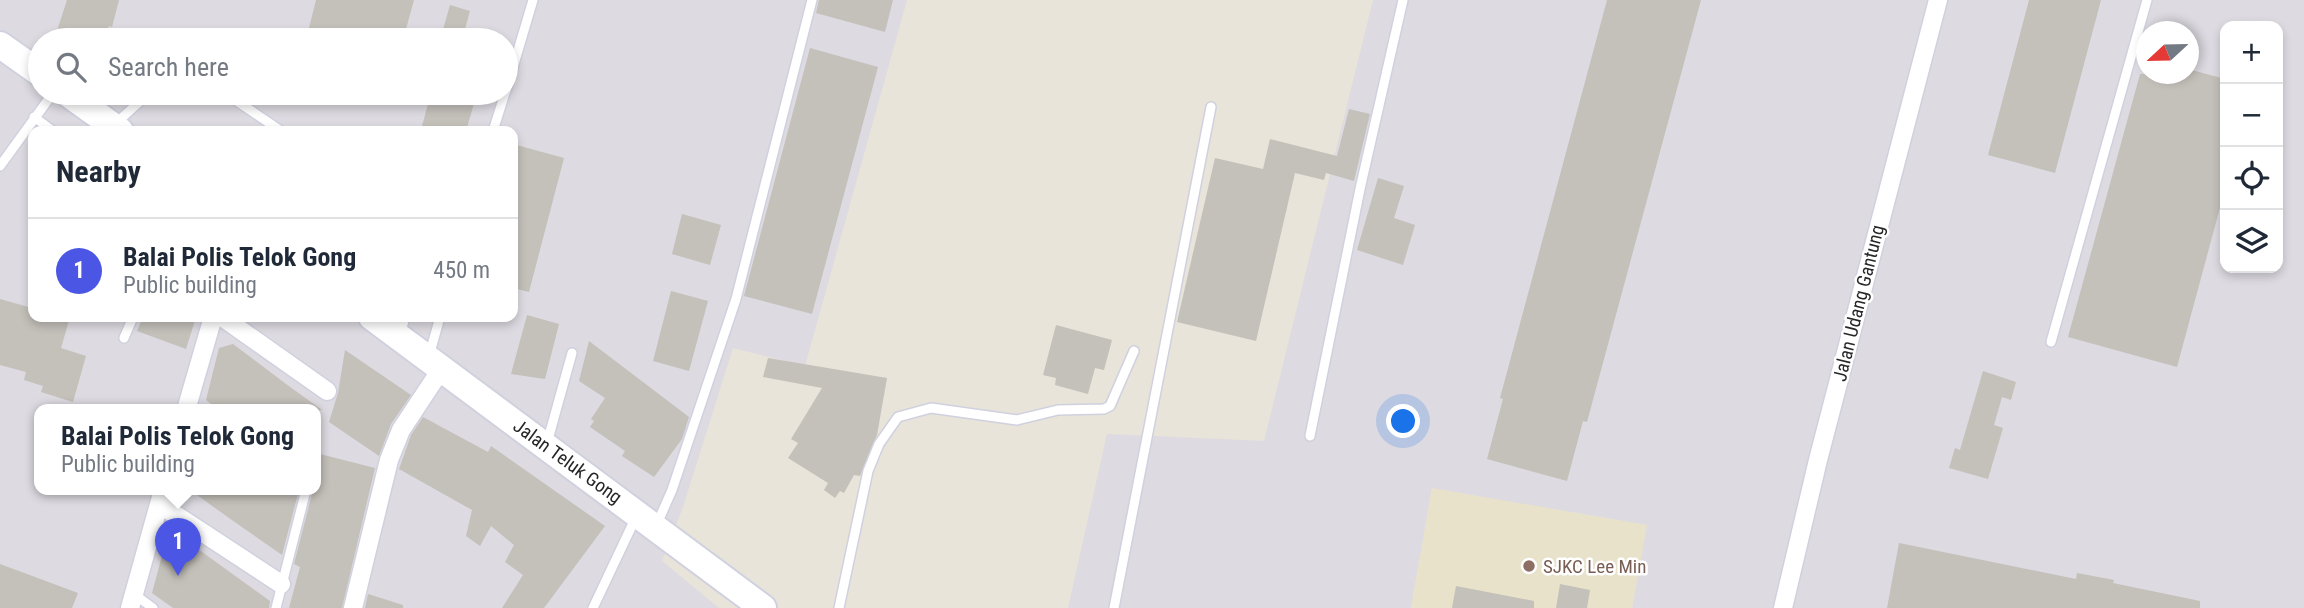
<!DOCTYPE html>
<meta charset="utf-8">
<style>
body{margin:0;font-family:"Roboto Condensed",sans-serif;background:#f6f6f7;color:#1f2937}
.controls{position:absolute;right:21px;top:21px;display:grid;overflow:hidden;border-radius:14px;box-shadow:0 4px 10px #0003}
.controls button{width:63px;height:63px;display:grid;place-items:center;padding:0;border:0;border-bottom:2px solid #e0e1e3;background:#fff;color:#1f2937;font:35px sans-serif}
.compass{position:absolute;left:2136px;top:21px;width:63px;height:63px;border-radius:50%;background:#fff;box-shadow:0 4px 10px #0003;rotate:248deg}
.you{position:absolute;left:1404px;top:422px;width:24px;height:24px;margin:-18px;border:5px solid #fff;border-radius:50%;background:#1a73e8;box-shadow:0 0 0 10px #1a73e833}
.badge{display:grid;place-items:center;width:46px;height:46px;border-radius:50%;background:#4b57e4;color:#fff;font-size:23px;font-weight:700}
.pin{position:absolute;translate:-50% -58px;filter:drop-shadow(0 2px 4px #0008)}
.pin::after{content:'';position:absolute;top:37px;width:24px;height:21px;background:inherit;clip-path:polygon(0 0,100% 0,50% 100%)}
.popup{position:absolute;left:34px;top:404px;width:287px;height:91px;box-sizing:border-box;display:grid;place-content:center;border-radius:14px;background:#fff;filter:drop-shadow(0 2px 5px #0005);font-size:23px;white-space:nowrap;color:#747a83}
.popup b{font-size:26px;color:#1f2937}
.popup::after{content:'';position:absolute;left:50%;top:100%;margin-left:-14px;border:14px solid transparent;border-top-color:#fff}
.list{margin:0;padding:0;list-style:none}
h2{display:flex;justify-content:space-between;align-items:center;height:91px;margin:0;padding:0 28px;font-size:30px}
h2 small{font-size:23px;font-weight:400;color:#747a83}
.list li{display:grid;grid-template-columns:46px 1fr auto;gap:21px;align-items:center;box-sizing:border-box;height:105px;padding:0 28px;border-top:2px solid #e0e1e3}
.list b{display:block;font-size:26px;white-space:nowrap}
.list p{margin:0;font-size:23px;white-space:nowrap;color:#747a83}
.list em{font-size:23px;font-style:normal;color:#747a83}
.icon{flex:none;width:38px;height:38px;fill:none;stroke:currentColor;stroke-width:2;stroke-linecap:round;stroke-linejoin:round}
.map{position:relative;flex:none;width:2304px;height:608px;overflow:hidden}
.search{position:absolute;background:#fff;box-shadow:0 4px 10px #0003;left:28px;top:28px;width:490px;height:77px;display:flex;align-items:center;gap:18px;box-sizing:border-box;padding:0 24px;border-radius:38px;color:#747a83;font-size:26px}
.panel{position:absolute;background:#fff;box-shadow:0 4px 10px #0003;left:28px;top:126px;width:490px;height:196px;border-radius:14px}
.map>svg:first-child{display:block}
</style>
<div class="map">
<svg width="2304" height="608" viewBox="0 0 2304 608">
<rect width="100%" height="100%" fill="#e8e4da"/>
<path fill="#dddae1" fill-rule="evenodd" d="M0,0H907L805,366L733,348L683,507L662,561L719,608H0ZM40,40H506V93H40ZM33,131H513V317H33ZM40,410H316V490H40Z
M1373,0H2304V608H1632L1646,525L1432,489L1411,608H1068L1107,434L1264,441ZM2225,26H2278V268H2225ZM2146,32H2188V74H2146Z"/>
<path fill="#e8e2cb" d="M1432,488L1647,525L1632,608H1411Z"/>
<path fill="#c4c0ba" d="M67,0H119L112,27L109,26L103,40H54Z
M316,0H414L403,40H306Z
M819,0H893L885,32L816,13Z
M1607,0H1701L1587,422L1583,421L1567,481L1487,459L1503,399L1500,398Z
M2029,0H2101L2055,173L1988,155Z
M450,5L470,11L462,40H440Z
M810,48L878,67L812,314L744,296Z
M2188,69L2225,79V189L2177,367L2068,337L2140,74H2188Z
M431,93H477L466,131H440L422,126Z
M1349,109L1370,114L1354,181L1326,173L1324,180L1295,173L1256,341L1177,322L1215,158L1263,169L1270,139L1337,156Z
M513,144L564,158L529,292L513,288Z
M1378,178L1404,186L1394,218L1415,225L1403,265L1357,250Z
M682,214L721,225L710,265L672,254Z
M671,291L708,301L689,371L653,361Z
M0,299L32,308L30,317H70L61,348L86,356L73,402L41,392L43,386L24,380L26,372L0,365Z
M527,315L559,324L545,379L511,374Z
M143,317H196L186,349L137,331Z
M1056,325L1112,340L1104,370L1095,368L1088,394L1055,385L1056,378L1043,375Z
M589,341L689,417L682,439L654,477L622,456L625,451L590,427L594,421L591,419L605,398L579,381Z
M233,344L286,384L322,410H219L206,400L219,348Z
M345,350L411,395L391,424L379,456L329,422L338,393Z
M768,358L887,378L877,435L860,476L854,475L844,493L840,491L835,498L824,490L828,483L788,458L798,443L791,439L822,388L763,377Z
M1983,371L2016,382L2011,400L2002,397L1994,425L2003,428L1988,479L1949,468L1955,448L1960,450Z
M423,417L488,452L491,446L605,526L544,608H502L523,575L505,562L514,545L491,526L480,546L466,536L472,510L399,469L411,435Z
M316,453L375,468L342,608H289L300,567L294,564L313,490H316Z
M190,490H299L282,555L229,518Z
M180,536L270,601L269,608H173L152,593L166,541Z
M1899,543L2076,579L2077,573L2114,580L2113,583L2200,601V608H1887Z
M0,564L78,593L72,608H0Z
M1560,584L1590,590L1587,608H1556Z
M1456,586L1534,601V608H1452Z
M368,594L403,605V608H365Z"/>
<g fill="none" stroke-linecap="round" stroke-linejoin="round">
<defs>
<path id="lane" d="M506,91L533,0
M225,93L281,131
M34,117L53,131
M114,125L149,93
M493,131L505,93
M0,166L53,93
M400,335L405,317
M124,338L133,317
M2051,342L2147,0
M429,356L440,317
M1310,436L1360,189L1403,0
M547,443L572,353
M657,524L672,490L736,299L812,0
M134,594L153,608
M276,608L306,490
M593,608L636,517
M839,608L868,471L879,444L898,417L931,408L1017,420L1058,410L1104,409L1110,406L1134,351
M1114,608L1211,107"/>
<path id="street" d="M222,317L327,391
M186,410L213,317
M159,504L281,584
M130,608L163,490
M353,608L389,460L401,430L442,368
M1783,608L1818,460L1938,0"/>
<path id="secondary" d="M0,45L40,73
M67,93L120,131
M372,317L763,608"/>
</defs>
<use href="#lane" stroke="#d0d1df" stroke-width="12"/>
<use href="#street" stroke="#d0d1df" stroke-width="21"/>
<use href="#secondary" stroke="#d0d1df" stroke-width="30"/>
<use href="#lane" stroke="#fff" stroke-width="9"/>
<use href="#street" stroke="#fff" stroke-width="18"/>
<use href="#secondary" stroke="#fff" stroke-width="26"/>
</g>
<circle fill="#8d6e63" stroke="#fff" stroke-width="2.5" cx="1529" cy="566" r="7"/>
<g text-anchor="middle" stroke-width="5" stroke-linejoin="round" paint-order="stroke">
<g font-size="19" fill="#272727" stroke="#fff">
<text transform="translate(1858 303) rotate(-76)" y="7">Jalan Udang Gantung</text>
<text transform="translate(568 461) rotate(36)" y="7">Jalan Teluk Gong</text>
</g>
<g font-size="19" fill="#785e54" stroke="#fff" text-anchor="start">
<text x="1543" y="573">SJKC Lee Min</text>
</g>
</g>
</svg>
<div class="controls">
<button>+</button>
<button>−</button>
<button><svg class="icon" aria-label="locate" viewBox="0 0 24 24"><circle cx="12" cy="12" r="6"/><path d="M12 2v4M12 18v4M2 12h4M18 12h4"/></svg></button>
<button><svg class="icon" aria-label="layers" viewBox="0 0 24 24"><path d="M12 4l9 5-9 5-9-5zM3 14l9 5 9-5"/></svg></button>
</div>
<svg class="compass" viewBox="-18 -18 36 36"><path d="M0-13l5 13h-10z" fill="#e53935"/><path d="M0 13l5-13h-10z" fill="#747a83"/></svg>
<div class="you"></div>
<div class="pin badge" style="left:178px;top:576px">1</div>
<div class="popup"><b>Balai Polis Telok Gong</b>Public building</div>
<div class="search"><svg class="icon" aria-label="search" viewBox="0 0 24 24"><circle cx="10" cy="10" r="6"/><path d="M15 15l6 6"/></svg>Search here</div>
<section class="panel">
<h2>Nearby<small></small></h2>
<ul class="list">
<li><span class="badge">1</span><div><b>Balai Polis Telok Gong</b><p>Public building</p></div><em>450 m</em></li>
</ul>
</section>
</div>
